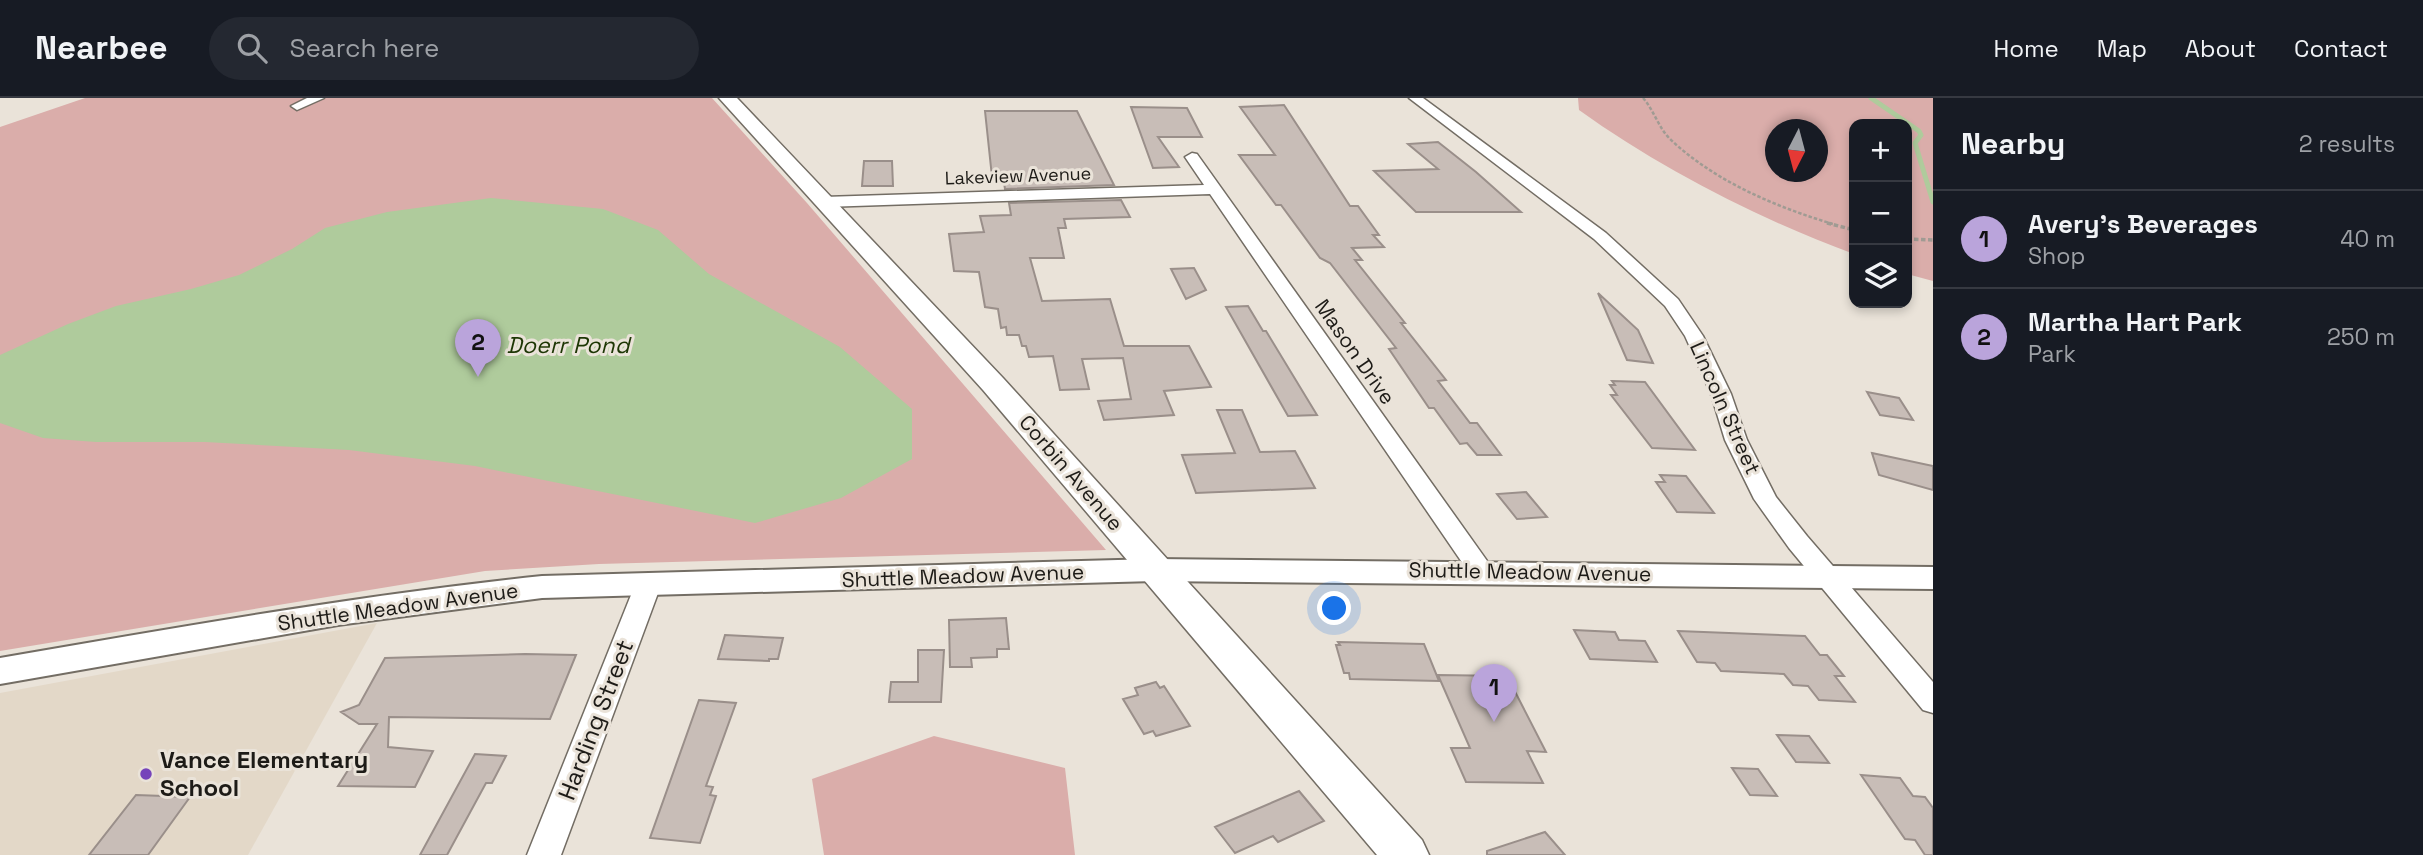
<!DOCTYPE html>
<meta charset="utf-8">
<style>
body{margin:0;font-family:"Space Grotesk",sans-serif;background:#242831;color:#f1f3f6}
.controls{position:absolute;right:21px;top:21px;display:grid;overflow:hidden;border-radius:14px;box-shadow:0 4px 10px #0003}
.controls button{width:63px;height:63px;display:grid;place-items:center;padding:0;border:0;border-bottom:2px solid #363941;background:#171b24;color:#f1f3f6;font:35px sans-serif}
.compass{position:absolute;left:1765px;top:21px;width:63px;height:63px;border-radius:50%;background:#171b24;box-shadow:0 4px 10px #0003;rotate:186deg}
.you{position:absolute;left:1335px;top:511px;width:24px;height:24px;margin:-18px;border:5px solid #fff;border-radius:50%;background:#1a73e8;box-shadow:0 0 0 10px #1a73e833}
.badge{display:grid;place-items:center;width:46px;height:46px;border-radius:50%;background:#baa4db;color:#111;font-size:23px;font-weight:700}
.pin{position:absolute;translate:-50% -58px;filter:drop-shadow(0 2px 4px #0008)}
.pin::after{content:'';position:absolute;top:37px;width:24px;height:21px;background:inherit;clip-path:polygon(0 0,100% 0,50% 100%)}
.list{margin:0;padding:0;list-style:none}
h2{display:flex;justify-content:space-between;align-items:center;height:91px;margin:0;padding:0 28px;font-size:30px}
h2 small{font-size:23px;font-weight:400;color:#9ea1a6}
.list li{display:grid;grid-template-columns:46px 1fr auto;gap:21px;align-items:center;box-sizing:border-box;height:98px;padding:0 28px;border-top:2px solid #363941}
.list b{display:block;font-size:26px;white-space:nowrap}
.list p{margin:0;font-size:23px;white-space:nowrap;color:#9ea1a6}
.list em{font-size:23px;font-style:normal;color:#9ea1a6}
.icon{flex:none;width:38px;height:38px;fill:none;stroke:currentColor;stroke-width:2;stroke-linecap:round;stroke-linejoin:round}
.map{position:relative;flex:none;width:1933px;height:757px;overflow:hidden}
header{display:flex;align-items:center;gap:42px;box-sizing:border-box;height:98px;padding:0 35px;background:#171b24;border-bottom:2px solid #363941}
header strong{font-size:33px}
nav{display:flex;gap:38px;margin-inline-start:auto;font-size:24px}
.search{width:490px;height:63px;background:#242831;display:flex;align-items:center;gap:18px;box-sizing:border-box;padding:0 24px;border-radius:38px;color:#9ea1a6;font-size:26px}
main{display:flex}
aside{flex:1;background:#171b24}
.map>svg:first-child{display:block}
</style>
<header>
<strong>Nearbee</strong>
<div class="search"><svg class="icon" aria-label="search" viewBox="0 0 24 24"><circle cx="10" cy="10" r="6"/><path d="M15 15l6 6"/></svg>Search here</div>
<nav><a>Home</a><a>Map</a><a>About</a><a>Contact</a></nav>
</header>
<main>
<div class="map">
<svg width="1933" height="757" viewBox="0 0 1933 757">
<rect width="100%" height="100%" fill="#eae3d9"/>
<path fill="#e3d8c8" d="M377,525L248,757H0V595Z"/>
<path fill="#daadaa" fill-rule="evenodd" d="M85,0H712L807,105L1106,452L599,466L485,473L0,553V29Z
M1578,0H1933V183L1907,176V26H1854V156C1759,121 1661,71 1579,12ZM1776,32H1818V74H1776Z
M934,638L1065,670L1075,757H824L812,681Z"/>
<path fill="#afcb9c" d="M491,100L603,111L658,132L709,176L840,249L912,311V361L841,400L755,425L475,368L349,352L205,344H96L43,340L0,325V257L68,226L116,208L191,191L239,177L292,151L325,130L387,114Z"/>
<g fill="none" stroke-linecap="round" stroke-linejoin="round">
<path stroke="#afcb9c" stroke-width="5" d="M1871,0L1919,33L1921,37L1915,45L1933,104"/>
</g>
<path fill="#c8bdb7" stroke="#9a8f8a" stroke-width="2" d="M1284,7L1350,108H1358L1379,137H1373L1384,149L1352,150L1362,162H1355L1405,225H1401L1446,282L1438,283L1470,325H1477L1501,357H1477L1467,345L1460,346L1434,310H1429L1389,251L1396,250L1330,165L1320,160L1281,107H1276L1239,57H1275L1240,9Z
M1131,9L1187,10L1202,39H1158L1179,69L1153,70Z
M985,13H1077L1114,87L1005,91L1003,78L992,79Z
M1438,44L1476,74L1521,114H1416L1374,73L1438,71L1408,46Z
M864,63H892L893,88H862Z
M1121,102L1130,119L1064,121L1066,130H1058L1064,160H1030L1042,203L1110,201L1124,248H1189L1211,289L1164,293L1174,317L1104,322L1098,303L1131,301L1123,260L1082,261L1089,291L1060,292L1053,258L1029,259L1026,248H1022L1019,237H1007L1006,229L1001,230L998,211L985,209L979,174L954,173L949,136L984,134L980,118L1011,117L1009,105Z
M1194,170L1206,192L1186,201L1171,171Z
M1598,195L1638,232L1653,265L1627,262Z
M1248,208L1263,233H1266L1317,317L1288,318L1226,209Z
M1612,283L1645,284L1695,352L1652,350L1611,297H1617L1610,287H1615Z
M1867,294L1899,300L1913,322L1880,317Z
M1217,312H1242L1260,354L1295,353L1315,390L1196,395L1182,357L1235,355Z
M1872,355L1933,368V392L1879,377Z
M1660,377L1686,378L1714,415L1677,414L1656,384H1665Z
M1526,394L1547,419L1517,421L1497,396Z
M1006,520L1009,551H997V559L971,560L972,569H950L949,522Z
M1574,532L1615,534L1619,542L1645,543L1657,564L1590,561Z
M1678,533L1805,538L1820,557H1827L1844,578H1835L1855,604L1819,602L1808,588L1793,587L1784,576L1721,573L1715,565L1697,564Z
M725,537L783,540L778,561H769V563L718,561Z
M1338,544L1424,546L1439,583L1350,581L1349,575H1344L1336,547H1340Z
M918,552H944L941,604H889L891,584H918Z
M525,556L576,557L550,621L389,619L388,649L433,653L415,689L338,688L377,626H359L341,614L359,607L385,560Z
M1438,577L1507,578L1546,654L1527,653L1543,685L1466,684L1451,650H1470Z
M1156,584L1160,590L1164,588L1190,628L1156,638L1153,633L1144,636L1123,601L1138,597L1135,590Z
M699,602L736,605L706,688L713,689L710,697L716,698L700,745L650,740Z
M1777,637L1809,638L1829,665L1796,664Z
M475,656L506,658L492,685H486L447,757H420Z
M1732,670L1758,671L1777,698L1750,697Z
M1861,677L1900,680L1913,698L1925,699L1933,710V757H1925L1915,742L1905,741Z
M1299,693L1324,723L1278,744L1273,738L1235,755L1215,729Z
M136,697L190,699L148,757H89Z
M1545,734L1565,757H1487V753Z"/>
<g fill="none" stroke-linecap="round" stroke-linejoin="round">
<defs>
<path id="minor" d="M307,0H324L297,12L291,8Z
M1409,0H1423L1606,135L1678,201L1703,238L1731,296L1747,342L1776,399L1807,438L1933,584V615L1923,612L1789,450L1754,401L1725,342L1711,296L1685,238L1665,208L1594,141Z
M1192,55L1197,56L1490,467L1494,473L1490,479L1481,482L1472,479L1210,96L824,109L816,104L824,99L1204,87L1185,59Z
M648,478L657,481L661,487L561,757H527L635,487L639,481Z"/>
<path id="tertiary" d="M1155,461L1933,469V491L1155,483L542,500L338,527L0,586V560C180,529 360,497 542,478Z"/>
<path id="secondary" d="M719,0H737L1003,280L1422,742L1429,757H1377L983,292Z"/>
</defs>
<use href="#minor" stroke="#736d64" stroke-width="3"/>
<use href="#tertiary" stroke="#736d64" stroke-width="4"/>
<use href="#secondary" stroke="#736d64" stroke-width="3"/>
<path stroke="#a09b93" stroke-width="2.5" stroke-dasharray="3.5 2" stroke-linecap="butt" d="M1643,0C1654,12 1658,29 1670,41C1714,83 1776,109 1833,126"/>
<path stroke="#a09b93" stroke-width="3.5" stroke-dasharray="4.5 2.5" stroke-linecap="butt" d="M1827,125L1854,132
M1907,141L1933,142"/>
<use href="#minor" fill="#fff" fill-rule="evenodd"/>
<use href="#tertiary" fill="#fff" fill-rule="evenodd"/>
<use href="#secondary" fill="#fff" fill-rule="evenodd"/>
</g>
<circle fill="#7643ba" stroke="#eae3d9" stroke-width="2.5" cx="146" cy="676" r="7"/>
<g text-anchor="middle" stroke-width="6" stroke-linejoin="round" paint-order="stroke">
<g font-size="18" fill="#1d1b17" stroke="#eae3d9">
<text transform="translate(1018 78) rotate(-2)" y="6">Lakeview Avenue</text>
</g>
<g font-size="21" fill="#1d1b17" stroke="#eae3d9">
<text transform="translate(1355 254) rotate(55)" y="7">Mason Drive</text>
<text transform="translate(1725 310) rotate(66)" y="7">Lincoln Street</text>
<text transform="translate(1071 375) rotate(49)" y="7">Corbin Avenue</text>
<text transform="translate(1530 474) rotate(1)" y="7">Shuttle Meadow Avenue</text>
<text transform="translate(963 478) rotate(-2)" y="7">Shuttle Meadow Avenue</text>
<text transform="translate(398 509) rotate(-8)" y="7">Shuttle Meadow Avenue</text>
</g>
<g font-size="23" font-style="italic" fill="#1d3604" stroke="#eae3d9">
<text x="568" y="255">Doerr Pond</text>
</g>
<g font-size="24" fill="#1d1b17" stroke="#eae3d9">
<text transform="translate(596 622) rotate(-69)" y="8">Harding Street</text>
</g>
<g font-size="24" font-weight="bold" fill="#1d1b17" stroke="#eae3d9" text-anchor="start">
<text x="160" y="670">Vance Elementary<tspan x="160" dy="28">School</tspan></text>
</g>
</g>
</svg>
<div class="controls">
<button>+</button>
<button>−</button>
<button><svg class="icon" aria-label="layers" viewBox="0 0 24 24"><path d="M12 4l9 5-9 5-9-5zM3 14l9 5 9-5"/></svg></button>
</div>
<svg class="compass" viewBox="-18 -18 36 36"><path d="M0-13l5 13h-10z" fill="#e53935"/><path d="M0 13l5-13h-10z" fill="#9ea1a6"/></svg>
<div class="you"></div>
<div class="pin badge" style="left:1494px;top:624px">1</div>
<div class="pin badge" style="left:478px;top:279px">2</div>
</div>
<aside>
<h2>Nearby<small>2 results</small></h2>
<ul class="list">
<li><span class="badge">1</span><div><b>Avery's Beverages</b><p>Shop</p></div><em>40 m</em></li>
<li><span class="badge">2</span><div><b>Martha Hart Park</b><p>Park</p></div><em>250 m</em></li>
</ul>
</aside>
</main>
